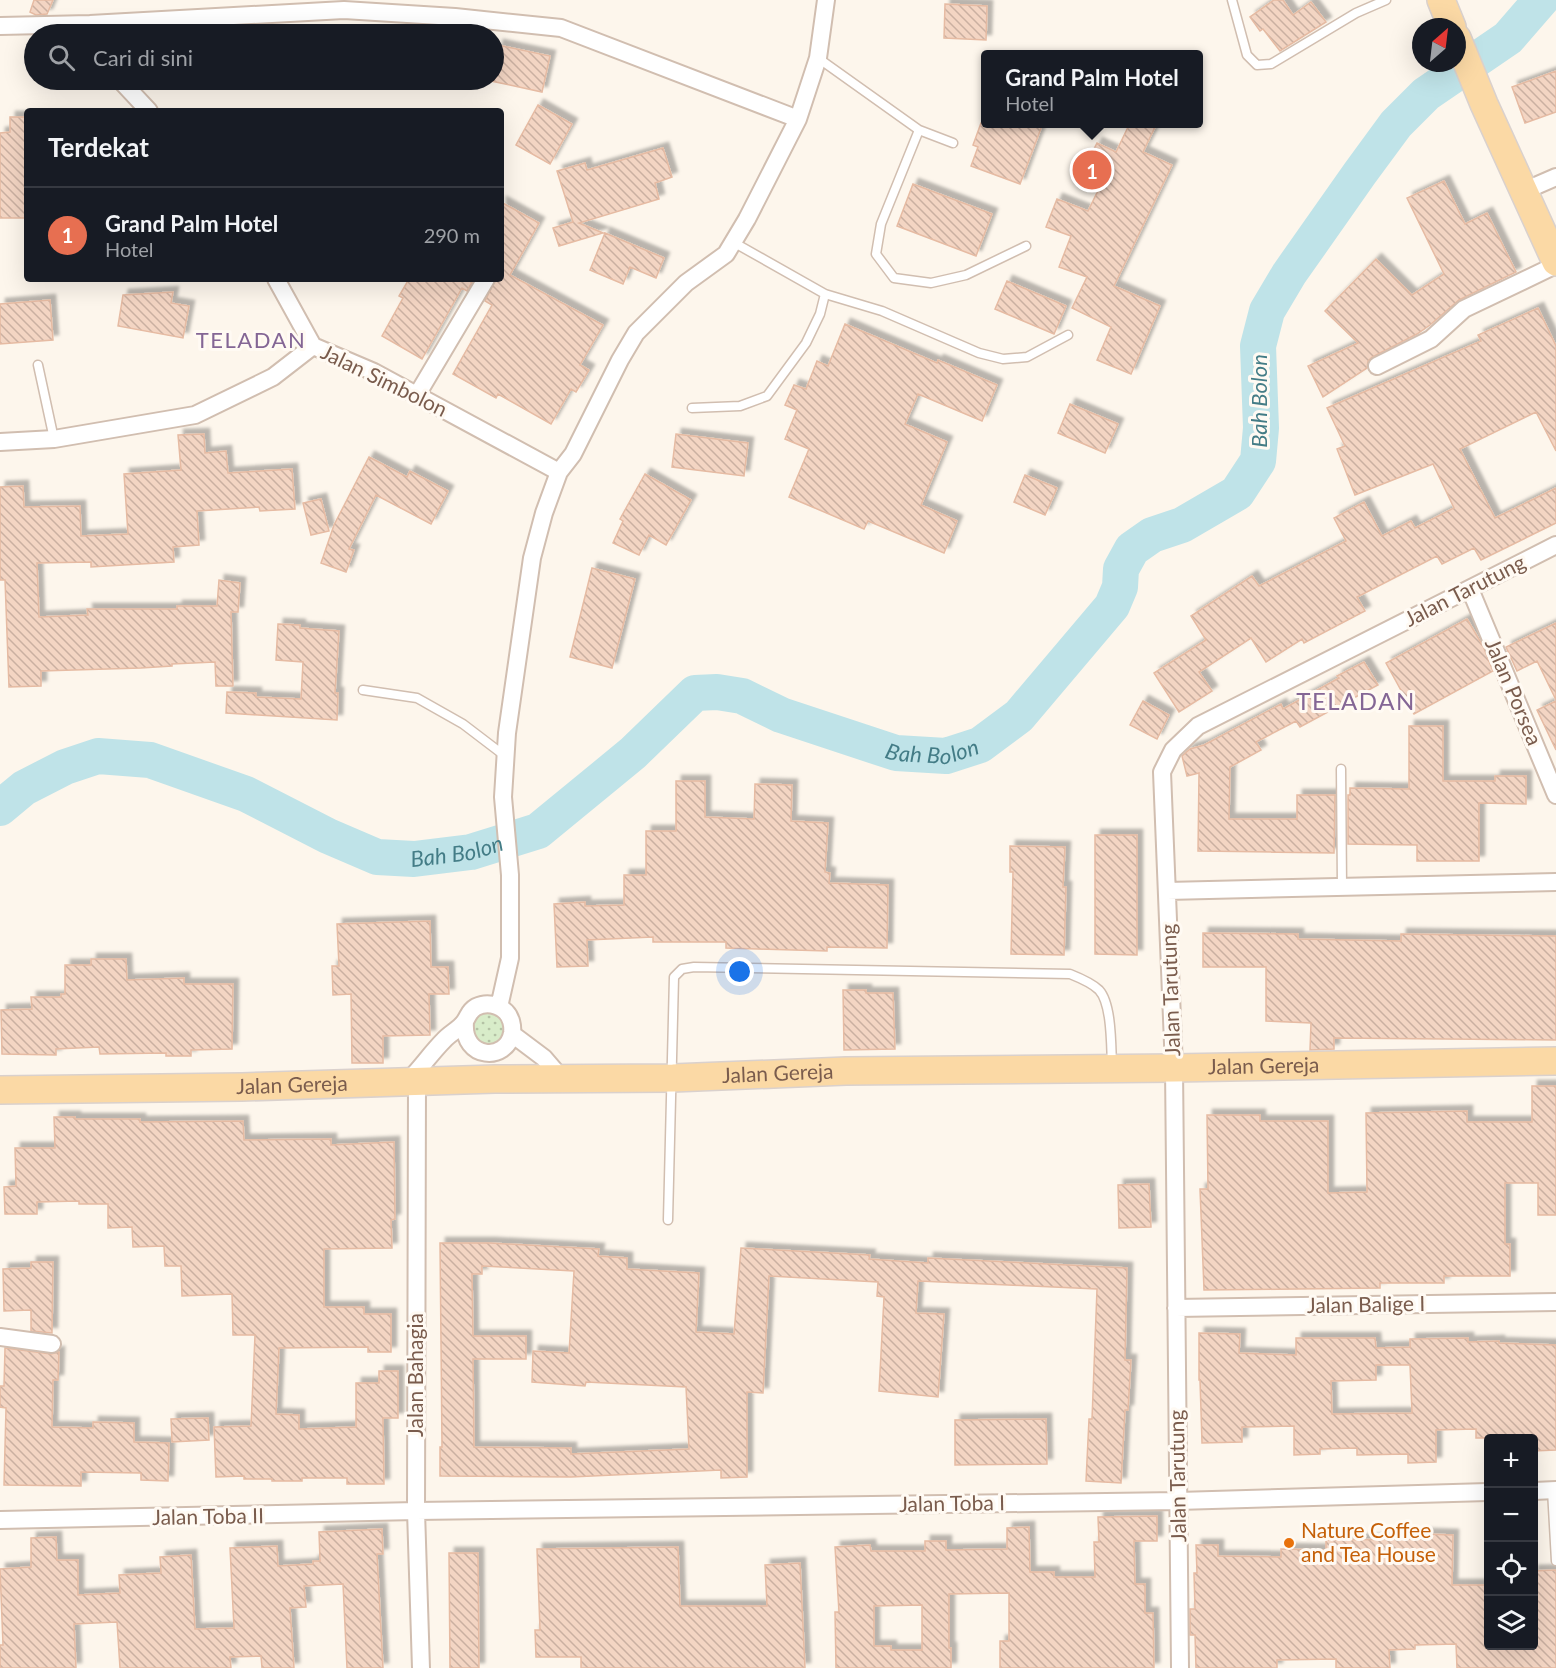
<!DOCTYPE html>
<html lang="id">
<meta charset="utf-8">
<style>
body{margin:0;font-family:Lato,sans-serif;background:#20242c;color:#f1f3f6}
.controls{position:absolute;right:18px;bottom:18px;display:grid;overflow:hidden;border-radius:6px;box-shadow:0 6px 24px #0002}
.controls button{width:54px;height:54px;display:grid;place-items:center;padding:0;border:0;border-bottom:2px solid #363941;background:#171b24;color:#f1f3f6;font:30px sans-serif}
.compass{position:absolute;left:1412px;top:18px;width:54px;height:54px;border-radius:50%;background:#171b24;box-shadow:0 6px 24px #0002;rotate:28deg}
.you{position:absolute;left:740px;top:972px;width:21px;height:21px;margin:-15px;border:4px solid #fff;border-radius:50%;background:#1a73e8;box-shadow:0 0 0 9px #1a73e833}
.badge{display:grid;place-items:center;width:39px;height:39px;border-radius:50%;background:#e76f51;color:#fff;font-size:20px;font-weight:700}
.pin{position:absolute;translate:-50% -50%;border:3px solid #fff;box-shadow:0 2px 6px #0006}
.popup{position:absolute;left:981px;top:50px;width:222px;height:78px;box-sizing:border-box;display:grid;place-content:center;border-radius:6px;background:#171b24;filter:drop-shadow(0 2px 4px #0005);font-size:20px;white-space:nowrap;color:#9ea1a6}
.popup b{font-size:22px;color:#f1f3f6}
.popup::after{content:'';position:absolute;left:50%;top:100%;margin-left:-12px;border:12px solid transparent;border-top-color:#171b24}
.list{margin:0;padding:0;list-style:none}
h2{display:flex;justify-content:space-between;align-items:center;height:78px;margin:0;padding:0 24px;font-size:26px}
h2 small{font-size:20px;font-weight:400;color:#9ea1a6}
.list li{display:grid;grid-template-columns:39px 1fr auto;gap:18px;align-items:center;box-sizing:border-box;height:96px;padding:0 24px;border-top:2px solid #363941}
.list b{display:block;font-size:22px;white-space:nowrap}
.list p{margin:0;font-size:20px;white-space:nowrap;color:#9ea1a6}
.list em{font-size:20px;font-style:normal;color:#9ea1a6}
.icon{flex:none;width:33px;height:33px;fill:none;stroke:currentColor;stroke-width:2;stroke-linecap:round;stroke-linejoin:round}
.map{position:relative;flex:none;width:1556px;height:1668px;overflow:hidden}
.search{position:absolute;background:#171b24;box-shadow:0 6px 24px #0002;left:24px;top:24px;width:480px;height:66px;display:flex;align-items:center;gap:15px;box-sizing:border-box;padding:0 21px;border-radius:33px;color:#9ea1a6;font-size:22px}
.panel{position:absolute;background:#171b24;box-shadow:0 6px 24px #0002;left:24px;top:108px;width:480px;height:174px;border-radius:6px}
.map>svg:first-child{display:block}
</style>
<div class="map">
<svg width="1556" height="1668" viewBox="0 0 1556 1668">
<defs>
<pattern id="park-dots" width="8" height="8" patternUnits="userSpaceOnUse" patternTransform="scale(1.5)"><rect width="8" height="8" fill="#d8ecc9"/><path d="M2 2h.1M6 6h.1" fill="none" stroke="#b4c2a5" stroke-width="1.8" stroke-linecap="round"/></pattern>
<pattern id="building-back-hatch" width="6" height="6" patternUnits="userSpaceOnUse" patternTransform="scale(1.5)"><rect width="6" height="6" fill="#f3d5c3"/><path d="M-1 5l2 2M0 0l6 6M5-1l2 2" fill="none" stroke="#cab0a1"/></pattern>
<filter id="shadow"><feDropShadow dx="5.5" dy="-5.5" stdDeviation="1.5" flood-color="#0004"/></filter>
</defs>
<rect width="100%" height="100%" fill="#fdf6ec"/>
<path fill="url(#park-dots)" d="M485,1006L510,1020L501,1047L473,1044L469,1016Z"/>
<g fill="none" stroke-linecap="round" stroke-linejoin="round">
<path stroke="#bfe3e8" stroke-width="36" id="s1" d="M0,808L24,788L65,767L98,756L150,760L246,794L328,836L377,857L414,859L471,852L538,831L633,753L695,693L717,692L742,696L781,715L896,753L946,756L980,745L1019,716L1112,606L1120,587L1121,569L1132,549L1152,535L1182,525L1237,493L1258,461L1261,428L1258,346L1267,311L1289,274L1360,173L1396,124L1426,94L1508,38L1541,0"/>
</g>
<path fill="url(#building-back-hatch)" stroke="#e6bba3" stroke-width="1.5" fill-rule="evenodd" filter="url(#shadow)" d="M34,0H53L47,14L36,15L30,12Z
M1274,0H1283L1293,15L1311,2L1326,22L1280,51L1263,29L1260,31L1250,17Z
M945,4L987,6L986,40L944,38Z
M498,45L550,56L542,92L491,81L494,80V67Z
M1556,71V112L1525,123L1512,87Z
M538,105L572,124L550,164L516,145Z
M10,117H27V218H0V133L10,132Z
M981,123H1043L1020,184L971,166L978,147L973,145Z
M1130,123H1157L1143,152L1172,165L1114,286L1160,306L1131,374L1097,360L1111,327L1072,308L1087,277L1059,267L1071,236L1046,227L1057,199L1088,211L1108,170L1088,161L1097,143L1116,152Z
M663,148L672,177L655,183L659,199L579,223L603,233L559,246L553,228L573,222L557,171L585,163L587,170Z
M1444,181L1465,224L1487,213L1516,272L1459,300L1430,325L1417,334L1372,357L1368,361L1367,368L1323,397L1308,366L1358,343L1325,311L1376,259L1412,295L1444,274L1407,198Z
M913,184L992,214L976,256L897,226Z
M501,202L539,223L510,275L603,325L580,365L589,370L576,392L571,389L551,424L498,394L496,398L453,374L492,305L485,301L496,279H501Z
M605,233L664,258L656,278L630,267L623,284L590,270Z
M409,279H474L467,291L462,288L422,359L382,336L403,298L399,296Z
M1007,281L1066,306L1054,334L995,309Z
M173,292L171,303L189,306L183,338L118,326L123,295Z
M50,300L53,340L0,344V304Z
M1538,308L1556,346V451L1536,412L1460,449L1495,518L1556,488V523L1481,560L1474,548L1442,564L1437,556L1357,597L1365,611L1304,643L1302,639L1266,662L1251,638L1199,672L1212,691L1179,712L1154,673L1206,640L1191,616L1252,576L1259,586L1346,541L1334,518L1364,502L1382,536L1411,521L1415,528L1454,508L1433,464L1355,495L1337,449L1345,446L1327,408L1481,341L1478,335Z
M845,324L937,363L938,360L997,385L982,421L918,394L905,424L947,442L921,505L957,521L944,553L868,521L864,529L789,497L809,449L785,439L797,410L785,405L794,385L806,389L817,361L828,366Z
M1070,404L1118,424L1105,453L1058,433Z
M204,434L205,453L226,451L228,473L292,469L295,509L260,511L259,507L197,511L199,545L173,547L174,562L91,567V562L37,563L39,617L88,615L87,609H177V606H217L219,580L240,583L238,612H231L233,686H216L215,662L172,664V666L141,668L41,671V686L9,687L5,580H0V487L23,486L24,507L80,506L81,536L128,534L124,474L181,470L178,435Z
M676,434L748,443L744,476L672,467Z
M369,457L407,477L410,471L448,491L431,524L376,495L349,549L354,550L346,572L321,563L334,525Z
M645,474L691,500L666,545L649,535L639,555L613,543L623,521L620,519Z
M1025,475L1057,488L1045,515L1014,502Z
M321,499L329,531L311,535L303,503Z
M592,568L635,579L612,668L570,657Z
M1467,619L1483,646L1493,671L1414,714L1386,663Z
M1556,623V700L1537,661L1517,671L1506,647Z
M278,624L300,625V628L339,631L335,693H338L337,720L226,713L227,692L256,693V697L301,699L303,662L276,660Z
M1364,662L1378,685L1300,727L1296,721L1256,742L1261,750L1230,767L1229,819H1297V795H1335L1334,853L1198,851L1199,773L1187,776L1182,756L1190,749L1204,745L1281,704L1283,709L1339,678L1337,676Z
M1143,701L1169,715L1157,739L1130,725Z
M1556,701V750L1537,710Z
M1409,726H1443V781H1495V776H1526V804L1479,803V861H1417V845L1348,844V795H1350V788L1409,789Z
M676,781H705V817L754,819L755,784L792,785L791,821L828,823L825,872L830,873L829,883L888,885L887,948L827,947V951L726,948V942H653V937L587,940L588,966L557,967L554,904L585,902V906L624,905V875H646V831H676Z
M1095,835H1137V955L1095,954Z
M1010,846L1065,847L1063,887H1066L1064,955L1011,954L1013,872H1010Z
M430,921L431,967H448L449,994H429L430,1035L383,1036V1063H352L351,994L333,995L332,966H339L337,924Z
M1203,933L1298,934V939L1401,941V934L1556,936V1040L1334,1038V1049L1310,1050L1311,1023L1266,1021V967H1203Z
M91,959H126L127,980L184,978V984H233L232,1049L191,1050V1056H166V1053L100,1054L99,1047L56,1049V1055L2,1054L1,1010L32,1009L31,997H61V994H65V965H91Z
M843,990H866V993H893L895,1049L844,1050Z
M1532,1086H1556V1215H1538V1183H1505V1244H1510V1276H1444V1283H1380V1288L1204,1290L1200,1189H1208L1207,1115H1260V1121H1328V1193L1367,1192L1366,1113L1467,1111V1122H1532Z
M54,1117H75V1119H140V1122L243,1121L244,1140L331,1139V1145L394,1142L395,1219L391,1220L392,1248L324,1249V1307H364V1314H391V1352H368V1347L279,1348L276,1414L299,1415V1429L356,1427V1383H379V1371H398V1418H383L384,1484H347V1478H302V1481H272V1479H244V1476L216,1477L214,1427L251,1426L255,1335H233L232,1294L182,1296L181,1266H165L164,1246L133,1247L132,1227L108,1228V1204H79V1201L37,1202V1214H5L4,1187L16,1186L15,1148H55Z
M1149,1184L1151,1227L1119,1228L1118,1185Z
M440,1243H490L599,1249L598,1256L627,1258V1269L699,1273L696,1332L734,1334L741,1248L870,1255L869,1259L928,1263V1258L1127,1268L1125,1360H1131L1128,1410H1125L1121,1483L1086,1481L1089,1419H1092L1097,1289L918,1281L916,1313L944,1314L938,1397L879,1391L884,1297L877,1296L878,1282L769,1276L763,1393L747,1392V1477L721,1478V1470L571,1477L440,1476V1447H442ZM482,1266L574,1271L569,1353L533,1351L532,1382L585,1386L586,1382L686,1387L689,1449L571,1454V1448L474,1447L473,1359H526V1336H473L472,1274H482Z
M31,1262H53L52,1333L31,1331V1310L4,1311L3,1269L31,1268Z
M1199,1333L1240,1334L1239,1353L1296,1355V1338H1375L1376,1348L1410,1347V1339L1468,1338V1342L1499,1341V1343L1556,1345V1450L1533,1451V1438H1476V1429L1436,1430V1462L1408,1463V1454L1357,1455V1448L1320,1449V1454L1294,1455V1426L1242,1427V1442L1202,1443L1200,1380H1199ZM1376,1365H1410L1412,1413L1332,1414L1331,1381L1376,1380Z
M5,1348L51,1354L59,1352L58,1380H53L52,1427L93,1428V1422L134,1423V1442L169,1443L168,1481L141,1480V1473L81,1472V1486L4,1485L6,1408L0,1407V1386H4Z
M208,1418L209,1440L172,1442L171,1419Z
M1046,1419L1047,1464L955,1465V1420Z
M1157,1516V1541H1134L1135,1584H1145V1613H1153L1154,1668H1000V1641H1009V1593L949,1594V1648H951V1668H836L835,1612H839L835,1547L870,1545L871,1551H925V1541H946V1550L1007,1549V1528L1029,1527L1030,1572H1054V1577H1095L1094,1542H1099L1098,1517ZM922,1605V1650H891V1646H874V1606Z
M382,1529L383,1554H377L383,1668H347L343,1584L304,1586L306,1607L290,1608L294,1668H262L261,1656L230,1657L231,1668H120L117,1622L74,1624L76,1668H0V1645H3L0,1569L31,1567V1538L56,1537L57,1560H78V1595L120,1593L119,1575L161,1573L160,1557L191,1555L195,1629L234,1628L230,1548L277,1546L278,1566L313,1564V1561H320L319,1532Z
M1424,1534L1453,1535L1452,1585H1488V1646H1533V1571L1556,1570V1668H1457L1456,1644L1415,1645V1649L1389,1650L1390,1668H1336V1659L1277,1660V1668H1196L1195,1635H1190V1609H1195L1194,1573H1197L1196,1545H1218V1556L1281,1557V1549L1326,1550V1540L1424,1539Z
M678,1547L680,1606H767L765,1565L800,1563L805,1668H581V1657H536L535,1630H540L537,1549Z
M449,1553H478L479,1668H450Z"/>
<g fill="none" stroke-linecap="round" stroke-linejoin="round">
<defs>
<path id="lane" d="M1232,0L1247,55L1257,65L1271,64L1356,13L1386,0
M818,58L919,130L953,143
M919,130L881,224L876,254L894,278L931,283L966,275L1026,246
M733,242L825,294L882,311L979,353L1003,359L1027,357L1068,335
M38,365L54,439
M692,408L740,406L767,396L806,343L820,314L825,294
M363,690L417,698L463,724L505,756
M1341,769L1342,887
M668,1220L674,977L682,969L694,967L1070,974C1080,978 1092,983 1099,990C1112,1004 1111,1046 1112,1065
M1552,1490L1556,1561"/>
<path id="street" d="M0,26L90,24L344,10L455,17L561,28L798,119
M120,80L149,111
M1524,191L1556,177
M276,279L313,346
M1377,366L1431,339L1464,309L1556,265
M417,395L486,279
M0,442L54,439L195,415L273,377L313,346L374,372L559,472
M1470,589L1556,795
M1167,891L1556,882
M499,1007L510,958V875L503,797L507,733L532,558L544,513L559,472L573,454L620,360L636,333L686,283L726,254L747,219L798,119L818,58L826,0
M512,1034L544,1058L562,1079
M408,1081C421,1068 431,1053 444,1040C450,1033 460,1029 465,1021C469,1015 469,1011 476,1007C486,1002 498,1004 506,1012C511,1017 513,1026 512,1033C507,1062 462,1060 465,1022
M417,1081L416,1511L421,1668
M1176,1308L1556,1302
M0,1337L52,1344
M1534,1491L1556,1490
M0,1520L416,1511L1178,1501L1488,1492
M1180,1668L1174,1068L1162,772L1173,750L1198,726L1556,545"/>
<g id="primary">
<path d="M1441,0L1452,27"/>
<path d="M1457,38L1484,104L1556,262"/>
<path id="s2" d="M0,1090L242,1087L495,1079L673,1078L846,1071L1174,1068L1556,1061"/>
</g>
</defs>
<use href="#lane" stroke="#d1beb0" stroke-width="11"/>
<use href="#street" stroke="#d1beb0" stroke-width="20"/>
<use href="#primary" stroke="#dad1cd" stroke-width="30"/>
<use href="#lane" stroke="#fff" stroke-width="8"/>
<use href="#street" stroke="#fff" stroke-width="16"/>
<use href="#primary" stroke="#fbd9a5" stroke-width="27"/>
</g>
<circle fill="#e8710a" stroke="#fffaf3" stroke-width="2" cx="1289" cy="1543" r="6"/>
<g text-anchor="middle" stroke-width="6" stroke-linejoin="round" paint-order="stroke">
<g font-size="21" fill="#7a5c4d" stroke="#fffaf3">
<text transform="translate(384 381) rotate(26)" y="7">Jalan Simbolon</text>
<text transform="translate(1465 591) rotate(-27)" y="7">Jalan Tarutung</text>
<text transform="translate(1513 692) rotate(67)" y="7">Jalan Porsea</text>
<text transform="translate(1171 990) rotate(-92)" y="7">Jalan Tarutung</text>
<text dy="7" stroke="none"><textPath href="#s2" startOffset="1264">Jalan Gereja</textPath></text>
<text dy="7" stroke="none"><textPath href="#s2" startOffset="778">Jalan Gereja</textPath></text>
<text dy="7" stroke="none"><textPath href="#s2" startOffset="292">Jalan Gereja</textPath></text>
<text transform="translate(1366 1305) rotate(-1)" y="7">Jalan Balige I</text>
<text transform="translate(416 1375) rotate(-90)" y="7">Jalan Bahagia</text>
<text transform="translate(1178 1476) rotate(-91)" y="7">Jalan Tarutung</text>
<text transform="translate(952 1504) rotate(-1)" y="7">Jalan Toba I</text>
<text transform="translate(208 1517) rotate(-1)" y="7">Jalan Toba II</text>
</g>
<g font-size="21" fill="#c56008" stroke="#fffaf3" text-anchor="start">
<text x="1301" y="1538">Nature Coffee<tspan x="1301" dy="24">and Tea House</tspan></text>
</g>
<g font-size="22" letter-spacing="1.5" fill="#846695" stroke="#fffaf3">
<text x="251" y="348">TELADAN</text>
</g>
<g font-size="22" font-style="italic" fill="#437c86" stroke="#fffaf3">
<text transform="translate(1259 401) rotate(-90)" y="8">Bah Bolon</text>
<text dy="8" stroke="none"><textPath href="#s1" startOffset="1034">Bah Bolon</textPath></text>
<text dy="8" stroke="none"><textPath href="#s1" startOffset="492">Bah Bolon</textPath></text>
</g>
<g font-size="24" letter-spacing="1.5" fill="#846695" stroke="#fffaf3">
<text x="1356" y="710">TELADAN</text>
</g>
</g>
</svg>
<div class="controls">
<button>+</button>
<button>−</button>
<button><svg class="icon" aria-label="locate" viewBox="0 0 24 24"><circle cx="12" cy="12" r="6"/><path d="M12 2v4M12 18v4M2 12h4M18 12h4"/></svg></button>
<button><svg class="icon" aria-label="layers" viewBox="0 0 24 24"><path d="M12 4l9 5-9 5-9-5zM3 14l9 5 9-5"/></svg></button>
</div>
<svg class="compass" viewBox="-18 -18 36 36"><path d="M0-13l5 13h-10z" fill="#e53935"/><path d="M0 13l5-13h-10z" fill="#9ea1a6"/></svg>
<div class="you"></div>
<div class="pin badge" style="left:1092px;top:170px">1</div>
<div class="popup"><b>Grand Palm Hotel</b>Hotel</div>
<div class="search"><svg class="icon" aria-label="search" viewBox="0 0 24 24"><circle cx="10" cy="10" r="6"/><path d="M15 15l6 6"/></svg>Cari di sini</div>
<section class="panel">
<h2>Terdekat<small></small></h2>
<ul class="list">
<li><span class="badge">1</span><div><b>Grand Palm Hotel</b><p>Hotel</p></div><em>290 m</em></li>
</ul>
</section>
</div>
